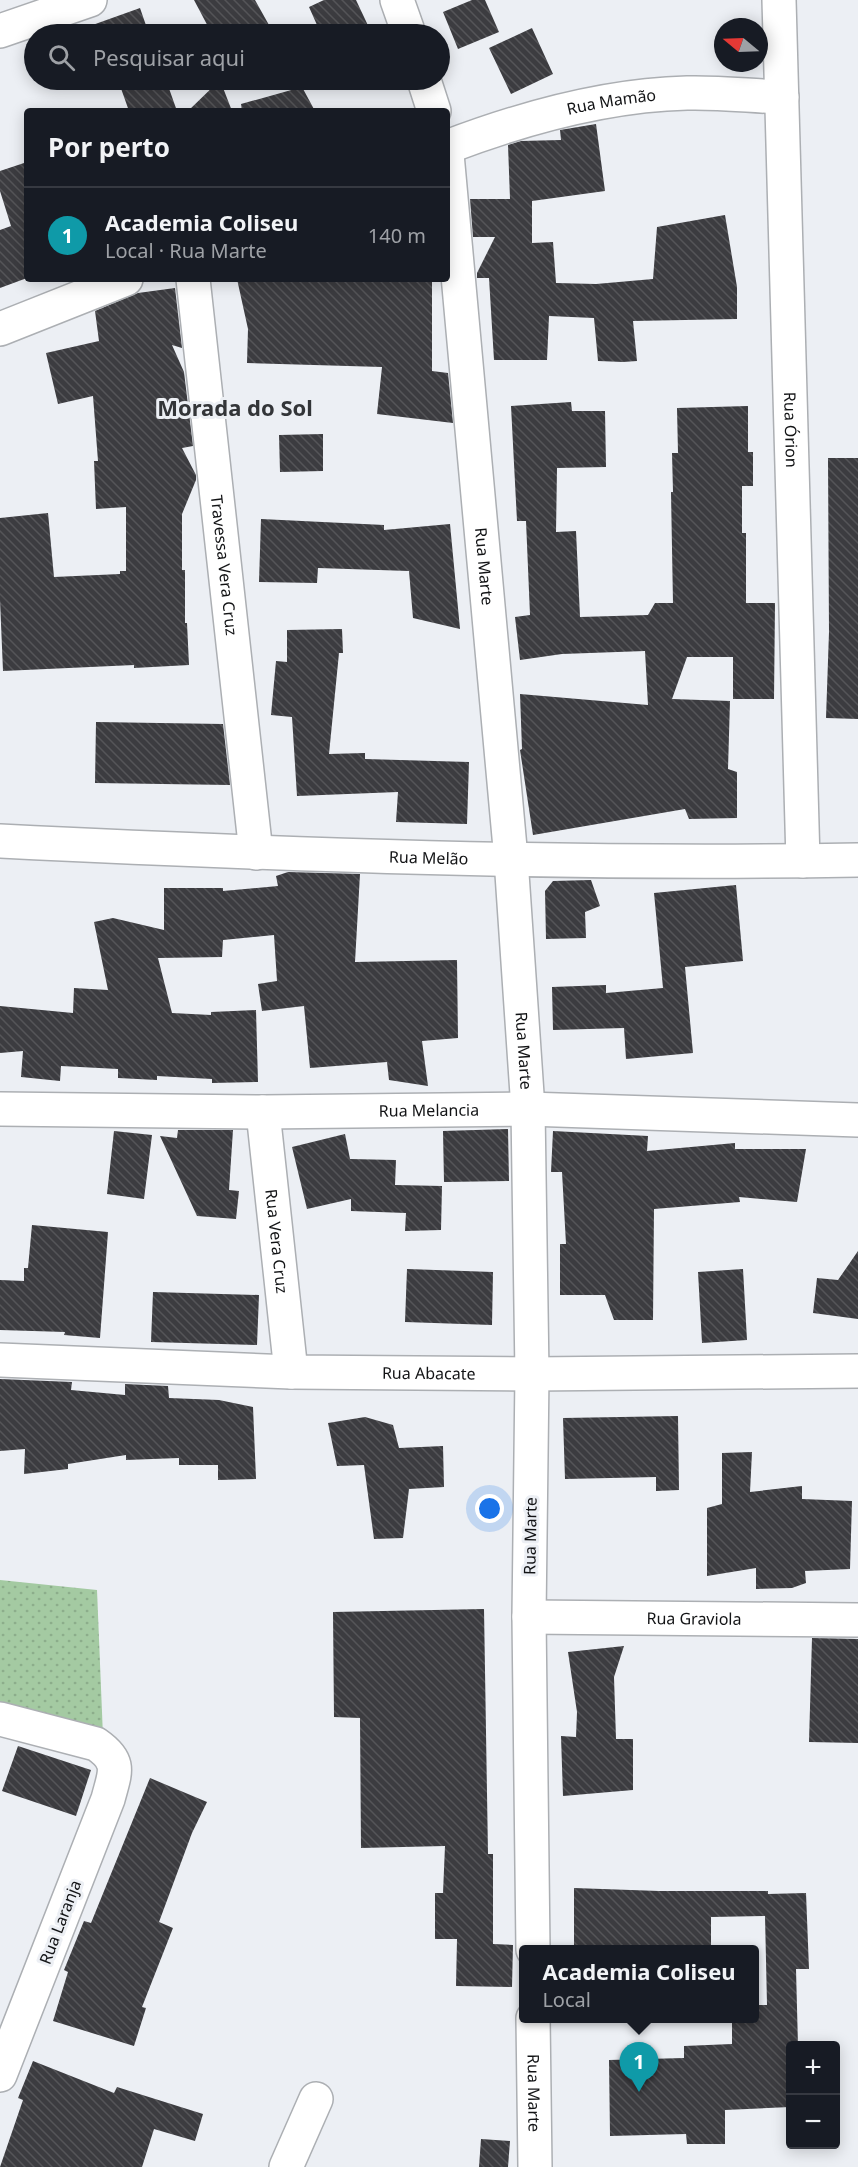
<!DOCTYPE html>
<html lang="pt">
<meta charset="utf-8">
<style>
body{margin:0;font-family:"Noto Sans",sans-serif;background:#20242c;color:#f1f3f6}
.controls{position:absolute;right:18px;bottom:18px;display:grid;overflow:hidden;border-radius:6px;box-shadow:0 3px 15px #0003}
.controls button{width:54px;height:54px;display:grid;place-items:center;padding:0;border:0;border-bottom:2px solid #363941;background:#171b24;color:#f1f3f6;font:30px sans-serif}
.compass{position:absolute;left:714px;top:18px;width:54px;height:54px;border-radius:50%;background:#171b24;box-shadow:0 3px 15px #0003;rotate:289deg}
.you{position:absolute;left:490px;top:1509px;width:21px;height:21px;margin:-15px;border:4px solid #fff;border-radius:50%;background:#1a73e8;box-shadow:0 0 0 9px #1a73e833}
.badge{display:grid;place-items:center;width:39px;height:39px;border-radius:50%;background:#2784d0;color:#fff;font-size:20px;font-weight:700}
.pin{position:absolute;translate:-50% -50px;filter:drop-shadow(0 2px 3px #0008)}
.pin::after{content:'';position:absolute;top:32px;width:21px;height:18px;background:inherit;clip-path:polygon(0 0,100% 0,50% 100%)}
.popup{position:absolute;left:519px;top:1945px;width:240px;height:78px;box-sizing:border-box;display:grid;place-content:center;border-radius:6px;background:#171b24;filter:drop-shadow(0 2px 4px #0005);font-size:20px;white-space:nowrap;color:#9ea1a6}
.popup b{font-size:22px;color:#f1f3f6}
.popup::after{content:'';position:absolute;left:50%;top:100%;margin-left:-12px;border:12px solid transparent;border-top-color:#171b24}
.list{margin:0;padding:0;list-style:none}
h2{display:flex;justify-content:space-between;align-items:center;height:78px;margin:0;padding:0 24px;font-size:26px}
h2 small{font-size:20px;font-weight:400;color:#9ea1a6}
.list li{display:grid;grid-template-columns:39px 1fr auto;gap:18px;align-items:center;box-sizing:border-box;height:96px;padding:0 24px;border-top:2px solid #363941}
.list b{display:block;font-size:22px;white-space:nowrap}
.list p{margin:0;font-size:20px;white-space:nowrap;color:#9ea1a6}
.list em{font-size:20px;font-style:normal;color:#9ea1a6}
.icon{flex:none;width:33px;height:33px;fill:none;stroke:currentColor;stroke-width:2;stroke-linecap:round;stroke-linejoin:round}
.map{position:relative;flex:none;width:858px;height:2167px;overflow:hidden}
.search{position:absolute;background:#171b24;box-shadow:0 3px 15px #0003;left:24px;top:24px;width:426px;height:66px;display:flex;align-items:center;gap:15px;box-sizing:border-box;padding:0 21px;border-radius:33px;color:#9ea1a6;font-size:22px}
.panel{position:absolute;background:#171b24;box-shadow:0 3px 15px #0003;left:24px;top:108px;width:426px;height:174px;border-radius:6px}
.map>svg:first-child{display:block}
</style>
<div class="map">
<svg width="858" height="2167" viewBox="0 0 858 2167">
<defs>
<pattern id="grass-dots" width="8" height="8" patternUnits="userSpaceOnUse" patternTransform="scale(1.5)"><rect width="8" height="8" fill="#a4caa2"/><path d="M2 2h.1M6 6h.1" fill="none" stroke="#8cad8b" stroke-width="1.8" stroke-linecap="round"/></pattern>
<pattern id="building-back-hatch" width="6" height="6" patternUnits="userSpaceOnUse" patternTransform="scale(1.5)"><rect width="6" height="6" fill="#3c3c40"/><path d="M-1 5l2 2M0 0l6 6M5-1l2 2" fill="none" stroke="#555558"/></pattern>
</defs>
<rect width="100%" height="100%" fill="#eceff4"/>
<path fill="url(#grass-dots)" d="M0,1580L97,1590L104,1761L0,1731Z"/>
<path fill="url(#building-back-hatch)" d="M194,0H255L274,34H212Z
M324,0H356L372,34H321L309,7Z
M472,0H485L499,32L458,49L443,12Z
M140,8L149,34H74L73,32Z
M532,28L553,74L511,94L489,48Z
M118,80H166L177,111H129Z
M220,80L232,111H188Z
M302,87L315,111H242L241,104Z
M596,124L605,191L532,201V243L553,242L556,283L596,284L653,279L657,227L725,215L737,287V319L633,321L637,361L623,362L598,361L594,318L549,316L547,360H494L489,278H477V273L495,237H473L470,199H510L508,145L521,141L561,140L560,130Z
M27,162V278L0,288V230L11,226L0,191V171Z
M237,279H432V371L448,373L453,423L377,414L382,367L247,363L248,329Z
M175,288L182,348L172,345L184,372L193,446L182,448L196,475V480L182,514V570H185V623H187L189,665L134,668V665L3,671L0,600V518L48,513L54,577L120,574V571H126V507L96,509L94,461H98L93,396L58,404L46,353L99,341L95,311L138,293Z
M571,402L572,411H605L606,467L557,468L556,532L576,531L580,617L648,615L655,603H673L671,492H673L672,453H678L677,408L748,406V452H753V486H742V533H746V603H775L774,699H733V657H687L672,699L730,701L728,769L737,772V818L689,819L685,809L533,835L520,750L522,749L520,694L648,705L645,651L562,654L520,660L515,617L530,615L526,521H517L511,406Z
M323,434V471L280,472L279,435Z
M828,458H858V719L826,718L829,632Z
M261,519L384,525V530L450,524L460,629L413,618L409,571L318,568L317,583L259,582Z
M342,629L343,653H339L329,754L365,753V759L469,762L467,824L396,822L398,792L297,796L292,717L271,715L276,661L287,662V630Z
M96,722L223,724L230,785L95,783Z
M288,872L360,874L355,962L457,960L458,1038L422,1041L428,1086L389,1080L387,1062L310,1068L304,1006L262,1011L258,984L277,981L274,935L223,940L222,957L158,958L172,1013L211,1015V1012L256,1010L258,1082L212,1083V1079L157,1076V1080L118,1078V1069L61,1066L60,1081L21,1077L23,1051L0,1053V1006L73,1013L74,988L108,990L94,922L113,918L164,930V888H223V891L278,886L276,876Z
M591,880L600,906L585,912L586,938L546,939L545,891L553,881Z
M736,885L743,961L685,967L693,1053L626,1059L624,1028L553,1030L552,987L606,985V993L663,988L654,893Z
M508,1129L509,1181L444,1182L443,1131Z
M178,1130H233L229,1190L239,1191L236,1219L197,1216L160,1136L177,1138Z
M114,1131L152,1135L144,1199L107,1194Z
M553,1131L648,1136L647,1151L735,1143V1149H806L797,1202L739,1197L740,1202L654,1209L653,1320H614L605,1295H560V1244H566L562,1172H551Z
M345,1134L350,1159L396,1160L395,1185L442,1186L441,1230L405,1231L406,1213L351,1211V1199L307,1209L292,1147Z
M32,1225L108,1232L100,1338L64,1335L65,1332L0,1330V1280L24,1281V1268H28Z
M858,1251V1319L813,1313L817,1278L838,1280Z
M407,1269L493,1272L492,1325L405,1322Z
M743,1269L747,1340L702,1343L698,1272Z
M153,1292L259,1295L257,1345L151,1342Z
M0,1379L72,1382L71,1390L125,1395V1384L168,1386L169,1398L219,1400L253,1407L256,1479L218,1480V1465H179V1458L126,1460V1455L68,1464V1469L24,1474L25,1449L0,1451Z
M678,1416L679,1490L656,1491V1477L565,1479L563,1418Z
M365,1417L393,1425L399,1448L443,1446L444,1487L409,1489L403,1538L374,1539L364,1465L337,1466L328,1423Z
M752,1452L750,1492L802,1486V1499L852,1501L850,1569L805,1571L806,1583L792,1588L756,1589V1568L707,1576V1508L722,1504V1453Z
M484,1609L488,1854H493V1944L513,1945L512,1987L456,1986L457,1939H435V1893H443L445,1846L361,1848L360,1718L334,1717L333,1612Z
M812,1638L858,1639V1743L809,1742Z
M624,1646L614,1677L616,1739H633V1790L563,1796L561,1736L576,1737L577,1712L568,1652Z
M18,1746L91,1770L76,1816L2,1791Z
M150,1778L207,1802L192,1833L159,1922L173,1928L142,2007L146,2008L134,2046L53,2021L68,1972L64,1970L84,1921L91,1923Z
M574,1888L659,1891H768V1894L806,1893L809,1969H796L798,2046H790V2107L725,2110V2144H687L686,2134L610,2136L609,2060L684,2058V2046L732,2044V2019H754V2005H767L765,1916L711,1917V1950H574Z
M33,2061L114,2093L117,2087L203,2114L195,2141L154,2129L142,2167H0L23,2100L18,2098Z
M481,2139L510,2141L508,2167H479Z"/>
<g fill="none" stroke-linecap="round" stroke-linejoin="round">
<defs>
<g id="street">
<path d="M397,0L409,34"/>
<path id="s1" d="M779,0L803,861"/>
<path d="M0,31L90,0"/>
<path d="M424,80L434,111"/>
<path id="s2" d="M447,147C523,118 604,95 687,93C718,92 751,96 782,97"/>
<path id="s3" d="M447,154L511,859L528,1109L532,1374L529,1617L533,1950"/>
<path id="s4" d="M193,279L256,853"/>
<path d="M0,329L126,279"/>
<path id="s5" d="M0,841C286,855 572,865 858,860"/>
<path id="s6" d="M0,1109L263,1112L528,1109L858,1120"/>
<path id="s7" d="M263,1112L291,1372"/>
<path id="s8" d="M0,1360L291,1372L532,1374L858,1371"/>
<path id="s9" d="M529,1617L858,1620"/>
<path d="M0,1719L96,1744C122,1762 115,1772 108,1799L0,2075"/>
<path id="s10" d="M533,2018L535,2167"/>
<path d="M286,2167L316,2099"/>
</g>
</defs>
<use href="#street" stroke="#acafb3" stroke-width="36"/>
<use href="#street" stroke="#fff" stroke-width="33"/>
</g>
<g text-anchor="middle" stroke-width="6" stroke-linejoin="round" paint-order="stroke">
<g font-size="16" fill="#121315" stroke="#eceff4">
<text dy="6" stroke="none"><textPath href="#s2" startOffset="171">Rua Mamão</textPath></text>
<text dy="6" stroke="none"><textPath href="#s1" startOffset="430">Rua Órion</textPath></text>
<text dy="6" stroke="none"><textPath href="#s4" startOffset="288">Travessa Vera Cruz</textPath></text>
<text dy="6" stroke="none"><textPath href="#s3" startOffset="414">Rua Marte</textPath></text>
<text dy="6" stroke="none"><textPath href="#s5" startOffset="429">Rua Melão</textPath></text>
<text dy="6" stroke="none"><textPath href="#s3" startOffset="900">Rua Marte</textPath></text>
<text dy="6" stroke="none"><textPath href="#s6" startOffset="429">Rua Melancia</textPath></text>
<text dy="6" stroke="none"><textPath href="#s7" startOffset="130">Rua Vera Cruz</textPath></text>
<text dy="6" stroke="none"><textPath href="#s8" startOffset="429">Rua Abacate</textPath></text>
<text transform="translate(530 1536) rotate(-89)" y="6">Rua Marte</text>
<text dy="6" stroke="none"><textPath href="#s9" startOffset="165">Rua Graviola</textPath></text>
<text transform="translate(60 1922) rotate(-69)" y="6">Rua Laranja</text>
<text dy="6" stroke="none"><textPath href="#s10" startOffset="75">Rua Marte</textPath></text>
</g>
<g font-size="22" font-weight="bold" fill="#333538" stroke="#eceff4">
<text x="235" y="416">Morada do Sol</text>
</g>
</g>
</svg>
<div class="controls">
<button>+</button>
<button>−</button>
</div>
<svg class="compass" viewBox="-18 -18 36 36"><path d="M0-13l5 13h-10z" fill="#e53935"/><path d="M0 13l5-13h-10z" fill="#9ea1a6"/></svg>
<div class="you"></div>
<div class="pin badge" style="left:639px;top:2092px;background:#0f9aa8">1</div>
<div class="popup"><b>Academia Coliseu</b>Local</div>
<div class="search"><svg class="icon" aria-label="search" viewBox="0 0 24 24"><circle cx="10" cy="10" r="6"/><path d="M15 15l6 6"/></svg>Pesquisar aqui</div>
<section class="panel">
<h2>Por perto<small></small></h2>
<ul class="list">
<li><span class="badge" style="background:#0f9aa8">1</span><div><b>Academia Coliseu</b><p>Local · Rua Marte</p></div><em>140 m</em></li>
</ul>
</section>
</div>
